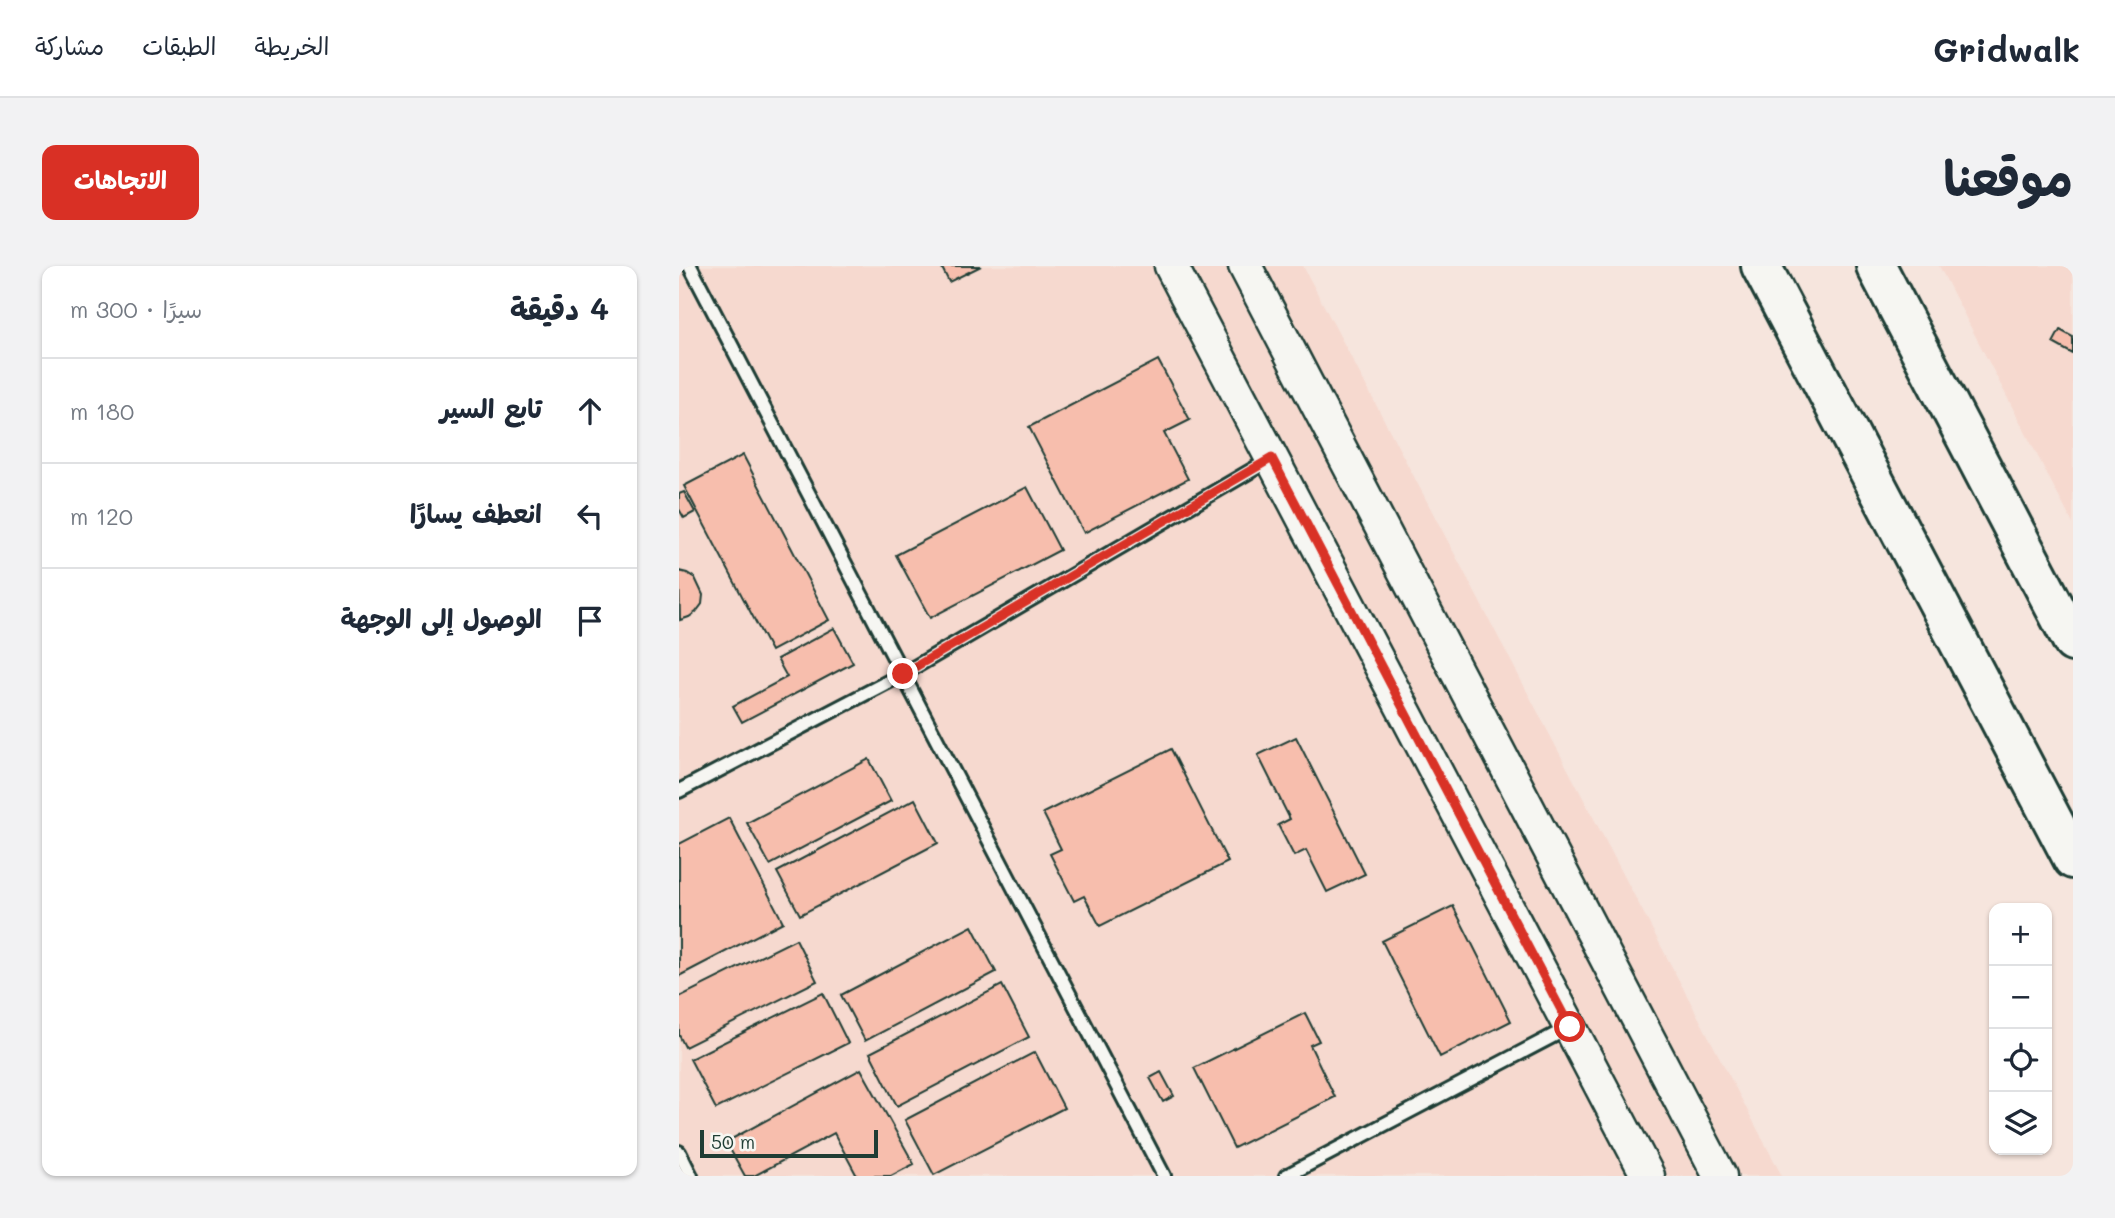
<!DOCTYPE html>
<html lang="ar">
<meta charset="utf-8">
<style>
body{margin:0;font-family:Mali,"Playpen Sans Arabic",sans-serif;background:#f2f2f3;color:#1f2937;direction:rtl}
.controls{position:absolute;right:21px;bottom:21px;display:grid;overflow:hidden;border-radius:14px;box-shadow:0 2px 5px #0004}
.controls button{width:63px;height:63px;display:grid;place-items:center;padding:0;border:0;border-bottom:2px solid #e0e1e3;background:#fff;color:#1f2937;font:35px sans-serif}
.scale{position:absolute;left:21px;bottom:18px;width:178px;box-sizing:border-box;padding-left:7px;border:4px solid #1f3d34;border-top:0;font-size:19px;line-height:24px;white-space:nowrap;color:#1f3d34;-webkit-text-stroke:5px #f6f6f2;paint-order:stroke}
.stop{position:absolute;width:21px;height:21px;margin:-16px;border:5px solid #d93025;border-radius:50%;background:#fff}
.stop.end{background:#d93025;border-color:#fff;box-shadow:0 2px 7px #0008}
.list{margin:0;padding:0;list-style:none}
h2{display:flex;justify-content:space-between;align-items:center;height:91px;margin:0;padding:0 28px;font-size:30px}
h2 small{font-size:23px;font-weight:400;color:#747a83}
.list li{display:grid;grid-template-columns:46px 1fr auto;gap:21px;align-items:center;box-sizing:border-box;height:105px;padding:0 28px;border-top:2px solid #e0e1e3}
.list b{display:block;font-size:26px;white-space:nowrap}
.list em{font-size:23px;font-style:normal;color:#747a83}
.icon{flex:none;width:38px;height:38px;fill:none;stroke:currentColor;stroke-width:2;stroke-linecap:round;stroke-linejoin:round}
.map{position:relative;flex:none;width:1394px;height:910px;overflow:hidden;direction:ltr;border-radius:14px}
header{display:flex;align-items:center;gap:42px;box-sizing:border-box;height:98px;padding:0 35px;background:#fff;border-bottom:2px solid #e0e1e3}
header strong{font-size:33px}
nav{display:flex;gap:38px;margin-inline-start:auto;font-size:24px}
.intro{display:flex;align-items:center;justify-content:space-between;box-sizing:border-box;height:168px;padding:0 42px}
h1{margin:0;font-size:49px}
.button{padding:18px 32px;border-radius:14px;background:#d93025;color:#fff;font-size:24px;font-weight:700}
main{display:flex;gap:42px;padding:0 42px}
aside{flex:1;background:#fff;border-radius:14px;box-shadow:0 2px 5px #0004}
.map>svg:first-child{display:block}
</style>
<header>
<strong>Gridwalk</strong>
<nav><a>الخريطة</a><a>الطبقات</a><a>مشاركة</a></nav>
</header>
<div class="intro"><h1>موقعنا</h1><a class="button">الاتجاهات</a></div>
<main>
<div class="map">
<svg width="1394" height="910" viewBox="0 0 1394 910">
<rect width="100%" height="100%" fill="#f6e5dd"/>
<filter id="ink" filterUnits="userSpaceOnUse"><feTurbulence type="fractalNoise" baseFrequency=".0143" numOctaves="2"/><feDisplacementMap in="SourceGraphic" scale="14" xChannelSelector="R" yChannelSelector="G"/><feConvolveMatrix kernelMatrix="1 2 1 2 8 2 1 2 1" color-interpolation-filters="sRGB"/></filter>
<g filter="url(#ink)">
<path fill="#f6d9cf" d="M0,0H624L1103,910H0Z
M1260,0H1394V258Z"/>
<path fill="#f7bead" stroke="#1f3d34" stroke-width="2" d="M262,0H302L270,16Z
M1381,64L1394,71V88L1374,77Z
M479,94L511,154L485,167L509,213L405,267L350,161Z
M64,189L150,354L92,385L5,220Z
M348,221L381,284L251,352L217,289Z
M5,226L16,246L5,252L0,243V228Z
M0,305L8,307L16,312L24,329L23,338L17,346L10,351L1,354Z
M155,362L174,397L63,456L54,440L108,411L98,393Z
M617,471L686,608L648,626L627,584L615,590L599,559L611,553L579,489Z
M492,483L549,596L421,660L405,630L395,635L371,588L382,583L364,547Z
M190,493L212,535L91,599L68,557Z
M236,533L259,577L121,649L98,606Z
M50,552L104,656L0,710V578Z
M774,640L832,755L761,791L703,675Z
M293,660L317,706L186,775L162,729Z
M117,673L138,715L6,781L0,769V731Z
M323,719L350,771L218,840L191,787Z
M144,727L169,777L37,843L11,793Z
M626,747L640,775L631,779L656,831L555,882L515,802Z
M356,786L385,842L255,909L226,854Z
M182,803L235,898L212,910H178L155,867L75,910H66L47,876Z
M482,806L495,830L484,836L471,812Z"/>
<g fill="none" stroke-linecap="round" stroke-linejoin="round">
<defs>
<path id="service" d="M11,0L485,910
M0,525L224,408L592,193
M0,886L12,910
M607,910L891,761"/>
<path id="tertiary" d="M492,0L969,910
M566,0L1041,910"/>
<path id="primary" d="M1082,0L1394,593
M1197,0L1394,376"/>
</defs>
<use href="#service" stroke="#1f3d34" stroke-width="18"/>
<use href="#tertiary" stroke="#1f3d34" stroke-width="37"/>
<use href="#primary" stroke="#1f3d34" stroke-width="44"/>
<use href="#service" stroke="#f6f6f2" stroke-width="12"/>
<use href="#tertiary" stroke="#f6f6f2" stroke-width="32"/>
<use href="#primary" stroke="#f6f6f2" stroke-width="38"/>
</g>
</g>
<g fill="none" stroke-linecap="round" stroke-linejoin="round" filter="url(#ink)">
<path stroke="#d93025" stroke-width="9" d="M224,408L593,192L891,761"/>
</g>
</svg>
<div class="controls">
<button>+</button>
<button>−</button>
<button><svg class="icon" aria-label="locate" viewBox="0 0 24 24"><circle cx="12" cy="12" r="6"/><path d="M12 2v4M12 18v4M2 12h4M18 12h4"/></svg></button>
<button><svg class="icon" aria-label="layers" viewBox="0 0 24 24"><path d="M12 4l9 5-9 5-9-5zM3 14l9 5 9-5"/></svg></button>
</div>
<div class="scale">50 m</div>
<div class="stop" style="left:891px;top:761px"></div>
<div class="stop end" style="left:224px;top:408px"></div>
</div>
<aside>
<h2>4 دقيقة<small>سيرًا · 300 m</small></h2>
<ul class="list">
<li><svg class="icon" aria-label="ahead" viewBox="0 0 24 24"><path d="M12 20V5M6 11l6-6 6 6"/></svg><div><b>تابع السير</b></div><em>180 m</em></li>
<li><svg class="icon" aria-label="left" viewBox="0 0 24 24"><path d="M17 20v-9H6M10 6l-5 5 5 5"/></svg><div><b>انعطف يسارًا</b></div><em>120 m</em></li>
<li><svg class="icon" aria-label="arrive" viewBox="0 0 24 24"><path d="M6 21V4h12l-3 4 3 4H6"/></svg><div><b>الوصول إلى الوجهة</b></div></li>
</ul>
</aside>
</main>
